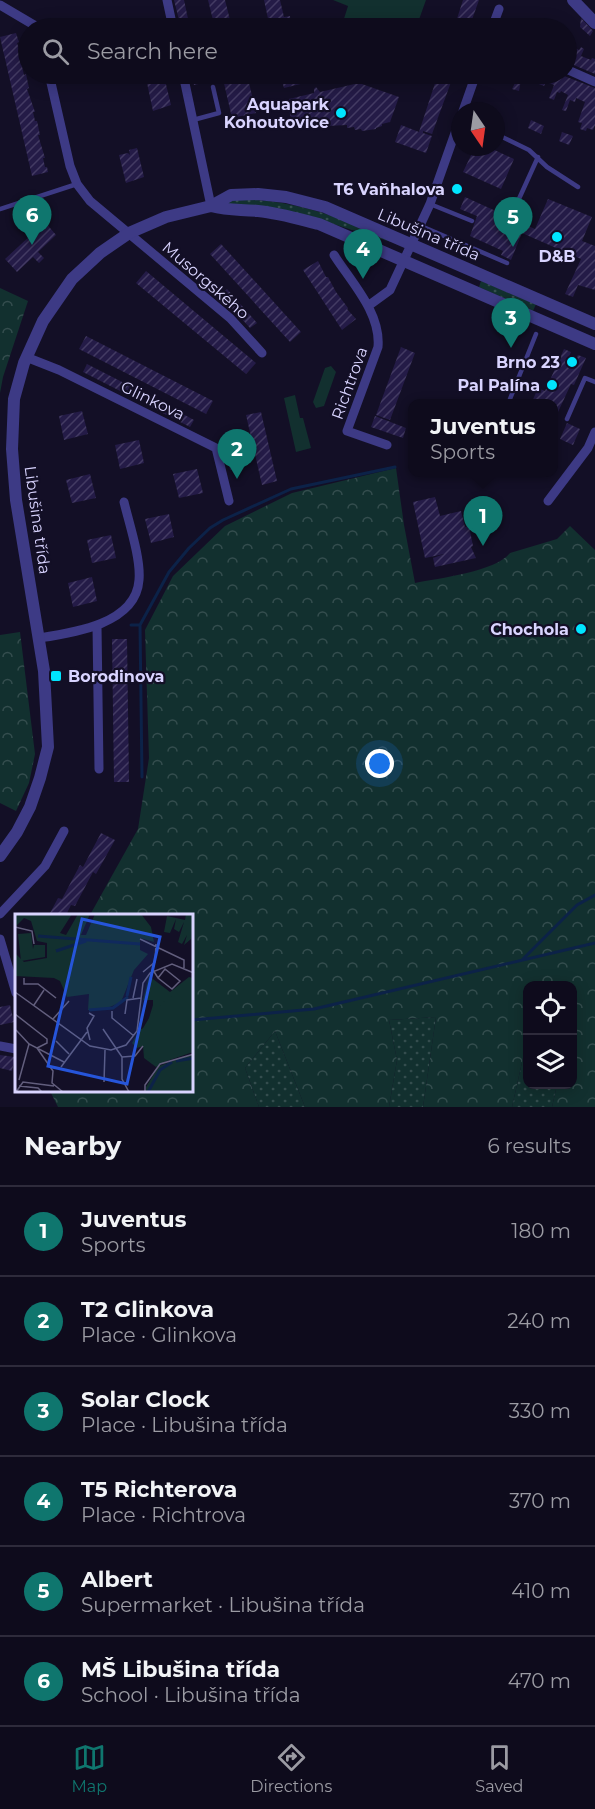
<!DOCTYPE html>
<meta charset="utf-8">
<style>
body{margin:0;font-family:Montserrat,sans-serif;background:#1c1929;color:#f1f3f6}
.controls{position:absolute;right:18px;bottom:18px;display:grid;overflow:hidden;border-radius:12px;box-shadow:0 3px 15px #0003}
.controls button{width:54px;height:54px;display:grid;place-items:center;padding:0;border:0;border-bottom:2px solid #2e2b3b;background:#0e0b1c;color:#f1f3f6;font:30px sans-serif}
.compass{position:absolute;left:451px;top:102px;width:54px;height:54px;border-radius:50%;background:#0e0b1c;box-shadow:0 3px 15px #0003;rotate:167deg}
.you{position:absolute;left:380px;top:764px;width:21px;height:21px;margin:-15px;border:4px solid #fff;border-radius:50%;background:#1a73e8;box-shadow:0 0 0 9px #1a73e833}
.badge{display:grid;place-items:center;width:39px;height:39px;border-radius:50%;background:#0f766e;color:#fff;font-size:20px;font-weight:700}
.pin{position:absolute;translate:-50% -50px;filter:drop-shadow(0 2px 3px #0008)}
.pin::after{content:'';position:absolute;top:32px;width:21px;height:18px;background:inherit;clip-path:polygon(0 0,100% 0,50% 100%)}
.popup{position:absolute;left:408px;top:399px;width:150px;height:78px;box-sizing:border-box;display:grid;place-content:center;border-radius:12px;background:#0e0b1c;filter:drop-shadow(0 2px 4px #0005);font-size:20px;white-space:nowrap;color:#9b9ba3}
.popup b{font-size:22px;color:#f1f3f6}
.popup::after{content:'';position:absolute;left:50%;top:100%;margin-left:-12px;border:12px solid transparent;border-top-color:#0e0b1c}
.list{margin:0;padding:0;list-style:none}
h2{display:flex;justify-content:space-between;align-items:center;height:78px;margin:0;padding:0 24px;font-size:26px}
h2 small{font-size:20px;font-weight:400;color:#9b9ba3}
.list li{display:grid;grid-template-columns:39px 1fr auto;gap:18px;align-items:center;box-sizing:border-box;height:90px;padding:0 24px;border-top:2px solid #2e2b3b}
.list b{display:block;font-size:22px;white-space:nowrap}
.list p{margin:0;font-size:20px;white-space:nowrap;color:#9b9ba3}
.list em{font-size:20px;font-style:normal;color:#9b9ba3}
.icon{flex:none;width:33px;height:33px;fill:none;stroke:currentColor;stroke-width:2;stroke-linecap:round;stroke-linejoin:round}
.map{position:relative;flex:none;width:595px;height:1107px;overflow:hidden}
.search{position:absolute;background:#0e0b1c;box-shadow:0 3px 15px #0003;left:18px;right:18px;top:18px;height:66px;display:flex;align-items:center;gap:15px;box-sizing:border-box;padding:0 21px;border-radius:33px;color:#9b9ba3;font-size:22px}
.sheet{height:618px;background:#0e0b1c}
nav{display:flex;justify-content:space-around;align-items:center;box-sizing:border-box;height:84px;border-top:2px solid #2e2b3b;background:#0e0b1c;font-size:16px;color:#9b9ba3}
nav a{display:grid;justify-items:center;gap:3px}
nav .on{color:#0f766e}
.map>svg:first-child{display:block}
</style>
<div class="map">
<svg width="595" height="1107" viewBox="0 0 595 1107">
<defs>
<pattern id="grass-dots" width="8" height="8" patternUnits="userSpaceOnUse" patternTransform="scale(1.5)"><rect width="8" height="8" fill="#12302f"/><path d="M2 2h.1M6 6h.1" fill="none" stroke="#344d4e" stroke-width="1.8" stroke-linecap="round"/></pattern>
<pattern id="forest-crowns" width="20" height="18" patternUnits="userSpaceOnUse" patternTransform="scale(1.5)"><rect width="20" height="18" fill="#12302f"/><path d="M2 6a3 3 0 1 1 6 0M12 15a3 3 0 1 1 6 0" fill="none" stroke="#344d4e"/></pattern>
<pattern id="building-hatch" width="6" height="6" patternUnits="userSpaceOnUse" patternTransform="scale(1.5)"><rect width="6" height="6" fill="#241b47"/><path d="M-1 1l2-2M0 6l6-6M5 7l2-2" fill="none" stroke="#433b63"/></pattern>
</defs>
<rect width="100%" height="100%" fill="#130f26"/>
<path fill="url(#grass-dots)" d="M239,199C283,200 322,210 362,228C371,232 384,236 391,242L301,214L224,204V201Z
M481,281L536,304L533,311L479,287Z
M436,1017L423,1107H389L397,1060L389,1020Z
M275,1031L305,1107H259L245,1068Z
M527,1040L528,1084L557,1085L552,1107H512Z"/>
<path fill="url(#forest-crowns)" d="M0,288L28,301L3,377L0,393Z
M396,468L404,525L415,583C439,578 495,572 510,553L557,539L570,526L595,550V1107H552L557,1085L572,1084V1013L577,991H573L572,986H528L527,1040L512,1107H423L436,1017L389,1020L397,1060L389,1107H305L275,1031L245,1068L259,1107H58L50,1091L192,1090V915H90L138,829L149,758L145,630L173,576L225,526L292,493Z
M20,632L35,754L29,783L16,811L0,803V635Z"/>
<path fill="#12302f" d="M333,0H426L416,28H341L348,6Z
M331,366L336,372L324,406L316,408L313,402L325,368Z
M295,395L300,418H303L311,448L296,452L284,398Z"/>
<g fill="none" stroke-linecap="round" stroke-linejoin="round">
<path stroke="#0c2248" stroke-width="3" d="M131,625H140L169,572L189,548L210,528L223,520L291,489L395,467
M140,625L142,777
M523,959L577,905L595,895
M192,1020L314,1009L595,943"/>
</g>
<path fill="url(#building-hatch)" d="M174,0H184L190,28H181Z
M208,0H225L232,28H215Z
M264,0H280L284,17L290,16L291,28H270Z
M463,0H479L469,28H454Z
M581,18L593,31L590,36L580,27Z
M16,33L19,42L17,43L24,65L22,66L24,75L26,74L29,88L27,89L35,112H33L35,121H37L40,135H38L45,158H43L45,167H47L48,172L32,176L0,37Z
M581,47L584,49L581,56L591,60L592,58L595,59V74L569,63L575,48L579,50Z
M191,74H201L203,83L194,85Z
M230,74H247L256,113L232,118L223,79L231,78Z
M280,74H315L317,80L284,88Z
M438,74H454L432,134L423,131V133L432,136L426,153L395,142L401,125L419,132Z
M512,74H529L528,76L522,75L519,91L512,89L515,83L509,81Z
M539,74H559L595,88V125L593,130L587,128L586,131L580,129L582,123L578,122L585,102L576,98L575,102L570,100L566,111L562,110L568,95L561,91L560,93L557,92L554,100L549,98L554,85L546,82L544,86L536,83Z
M164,76L171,105L153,111L147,83L155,81L157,83L156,78Z
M359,83L399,97L390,122L382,124V126L376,128V129L362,131L361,129L355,130L354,127L347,128V125L327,126L325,120L296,128L294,121L292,122L288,106H291L289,99L314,93V89L316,87L320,92Z
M531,120L544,126L541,134L528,128Z
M562,132L573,136L569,145L559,141Z
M475,147H488L514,159L501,189L463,172Z
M137,148L144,177L126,183L119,155L128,153L130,155L129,150Z
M465,197L535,229L548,199L592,217L582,241L595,246V290L578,285L573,297L565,294L581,259L522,233L511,260L501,255L503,251L470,236L477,216L460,209Z
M45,222L56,235L38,252L44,258L39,263L33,257L17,272L5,259Z
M221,244L301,332L290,342L210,254Z
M318,261L326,277H328L336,292L348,308L347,309L356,319L342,330L303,270Z
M146,271L256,363L246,374L136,283Z
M227,289L257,323L250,328L220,295Z
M86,336L213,401L206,414L79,349Z
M401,347L415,353L390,420L376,415Z
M564,349L571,352L569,357L575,360L578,355L586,358L574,385L571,384L558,412L554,410V404H531L538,388L545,391Z
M87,364L130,386L126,394L83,372Z
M151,397L194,420L190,427L147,405Z
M82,411L88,434L64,440L59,416Z
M261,412L277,481L262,485L246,415Z
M375,416L406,428L403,438L371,427Z
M567,423L580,429L573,445L560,439Z
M139,440L144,463L120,469L115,445Z
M234,443L239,468L230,470L224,445Z
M197,469L203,493L179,498L173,474Z
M90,474L96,498L72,503L66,480Z
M435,497L440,516L461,511L465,527L469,526L473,546L471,547L476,558L435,567L433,558L444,554L425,558L413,502Z
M169,514L174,537L151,543L145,519Z
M111,535L116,558L92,563L87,540Z
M92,577L97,601L73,607L68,583Z
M112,639H127L129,782H114Z
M101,833L115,840L96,874L93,872L75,906L71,905L66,915H49L58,898L62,899L80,865L83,867Z
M10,1005L14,1022L0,1025V1007Z
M0,1055L15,1057L12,1071L0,1068Z"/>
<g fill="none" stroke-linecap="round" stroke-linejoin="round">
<path stroke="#3d3a85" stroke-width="4.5" d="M193,120L219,113L213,87
M496,134L529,150L547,167L578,187
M430,204L472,221
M0,209L77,184
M513,212L538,157
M421,226L507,263
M508,404L536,334
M567,419L585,378L595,382"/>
<path stroke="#3d3a85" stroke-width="9" d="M167,0L173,28
M0,5L39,28
M492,28L499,9
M566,69L595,82
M49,74L70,166L77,184L90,201L230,318L262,353
M183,74L211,206
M463,111L476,74
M334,255C352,283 381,313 378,347L347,431L387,445
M368,306L390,290L430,204L460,119
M26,357L59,370L216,448L229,501
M548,501L588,448L595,432
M97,626L99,769
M39,638C73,633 136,624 139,580C141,559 129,523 124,502
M0,914L45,866L64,831
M0,939L16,993
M0,1046L16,1049"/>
<path stroke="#3d3a85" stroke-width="12" d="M573,0L595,23
M211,206C230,211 239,209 258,211C279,213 299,219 319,224L595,344
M0,856L17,832L30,807L40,778L48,747L44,671L16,500L12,449L14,399L24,363L43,321L72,279L100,253L129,233L166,217L211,206L231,195L258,194L286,197L325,207L595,324"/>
</g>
<g fill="#00e5ff" stroke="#130f26" stroke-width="2">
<circle cx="341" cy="113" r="6"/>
<circle cx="457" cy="189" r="6"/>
<circle cx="557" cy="237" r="6"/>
<circle cx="572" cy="362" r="6"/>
<circle cx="552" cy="385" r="6"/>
<circle cx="581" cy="629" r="6"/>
<rect x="50" y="670" width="12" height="12" rx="3"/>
</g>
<g text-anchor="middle" stroke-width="4.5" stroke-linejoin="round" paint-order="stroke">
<g font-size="16" font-weight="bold" fill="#d9d4ff" stroke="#130f26" text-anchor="end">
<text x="329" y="110">Aquapark<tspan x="329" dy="18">Kohoutovice</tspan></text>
<text x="445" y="195">T6 Vaňhalova</text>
<text x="557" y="262" text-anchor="middle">D&amp;B</text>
<text x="560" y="368">Brno 23</text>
<text x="540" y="391">Pal Palína</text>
<text x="569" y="635">Chochola</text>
<text x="68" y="682" text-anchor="start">Borodinova</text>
</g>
<g font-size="16" fill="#d9d4ff" stroke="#130f26">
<text transform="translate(429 234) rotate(23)" y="6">Libušina třída</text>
<text transform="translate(206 280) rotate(41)" y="6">Musorgského</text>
<text transform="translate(349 383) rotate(-70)" y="6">Richtrova</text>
<text transform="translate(153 400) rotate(26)" y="6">Glinkova</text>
<text transform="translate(38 520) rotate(82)" y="6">Libušina třída</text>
</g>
</g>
<g transform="translate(15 914)">
<rect width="178" height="178" fill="#130f26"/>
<path d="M171,0H178L176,34V25L169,31L172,21L167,30L163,28L169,8L164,18L159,15L161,5L155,19L149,18L152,2L170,6Z" fill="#12302f"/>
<path d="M0,0H57L45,19L51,21L63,0H75L66,21H71L80,0H126L136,13L139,28L125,24V36L133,40L119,56L106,88L88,96H73L74,80L52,83L45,67L39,64L0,62V39L9,48L32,44V29L22,27L16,7L9,4L0,13ZM134,62L155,78L174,63L178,64V138L160,142L141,153L129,144L128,132L122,134L117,129L125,115L131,114L138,91V86H128ZM178,140V178H131V173L144,152Z" fill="#12302f"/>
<path d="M16,19L18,35L19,31H30V43L6,47L3,20ZM161,78L178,95V138L143,150L132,143L130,145L129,132L125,133L122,124L139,96Z" fill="#12302f"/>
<path fill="none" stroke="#0c2248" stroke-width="3" d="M23,22L125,30M41,37L71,27M112,82L116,63M74,96L98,94L113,83M161,147L179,144M133,178L145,156L157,148"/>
<path fill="none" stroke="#625e7d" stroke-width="1.5" d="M0,13L17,17L19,30M125,25L169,46V54M138,56L143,64L157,75L165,67L150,55L143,64M128,58L140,48L141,30M9,64V70H23L41,84M0,78L75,132L96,136L111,131L122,117L128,69L135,59L157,50L179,59M118,84L122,65M19,91L29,76M97,97V104L119,122M74,99L79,102L72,114L75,126M0,100L32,125V129L22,134M110,100L112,86L126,84M38,105L54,87M88,115L107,143V165L114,178M1,116L14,130L49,148M41,127L54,140M22,134L38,157L37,169L48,178M107,143L120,142L128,132M46,153L72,118M4,166L14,130M89,168L90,136M4,172L23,174L27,178M1,178L8,168L39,172M130,178V171L145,150L179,140"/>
<path fill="#2655da" fill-opacity="0.15" stroke="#2655da" stroke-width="3" d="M67,5L145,23L112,170L33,152Z"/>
<rect width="178" height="178" fill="none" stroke="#d9d4ff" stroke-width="3"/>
</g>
</svg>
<div class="controls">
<button><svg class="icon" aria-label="locate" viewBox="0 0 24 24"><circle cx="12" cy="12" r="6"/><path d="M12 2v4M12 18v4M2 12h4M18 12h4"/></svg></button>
<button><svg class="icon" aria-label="layers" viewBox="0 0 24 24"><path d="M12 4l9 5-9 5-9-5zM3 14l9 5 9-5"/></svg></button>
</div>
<svg class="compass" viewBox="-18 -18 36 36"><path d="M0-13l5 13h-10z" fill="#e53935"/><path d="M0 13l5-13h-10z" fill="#9b9ba3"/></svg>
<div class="you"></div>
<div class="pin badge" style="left:483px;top:546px">1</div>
<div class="popup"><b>Juventus</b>Sports</div>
<div class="pin badge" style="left:237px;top:479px">2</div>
<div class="pin badge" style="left:511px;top:348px">3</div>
<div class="pin badge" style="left:363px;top:279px">4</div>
<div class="pin badge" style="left:513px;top:247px">5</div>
<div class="pin badge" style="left:32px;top:245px">6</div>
<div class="search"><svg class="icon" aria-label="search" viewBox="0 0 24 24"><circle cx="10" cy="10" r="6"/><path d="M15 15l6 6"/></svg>Search here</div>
</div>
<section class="sheet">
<h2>Nearby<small>6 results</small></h2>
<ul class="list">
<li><span class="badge">1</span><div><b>Juventus</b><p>Sports</p></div><em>180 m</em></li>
<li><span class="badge">2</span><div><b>T2 Glinkova</b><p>Place · Glinkova</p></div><em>240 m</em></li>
<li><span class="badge">3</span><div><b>Solar Clock</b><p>Place · Libušina třída</p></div><em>330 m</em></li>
<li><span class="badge">4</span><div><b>T5 Richterova</b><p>Place · Richtrova</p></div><em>370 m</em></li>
<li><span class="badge">5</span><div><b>Albert</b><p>Supermarket · Libušina třída</p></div><em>410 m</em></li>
<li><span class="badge">6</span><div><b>MŠ Libušina třída</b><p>School · Libušina třída</p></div><em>470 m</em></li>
</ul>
</section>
<nav>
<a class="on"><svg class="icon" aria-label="map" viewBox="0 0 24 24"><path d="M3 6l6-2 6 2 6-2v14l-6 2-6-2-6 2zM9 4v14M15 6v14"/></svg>Map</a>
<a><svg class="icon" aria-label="directions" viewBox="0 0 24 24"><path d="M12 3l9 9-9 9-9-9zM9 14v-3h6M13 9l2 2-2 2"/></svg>Directions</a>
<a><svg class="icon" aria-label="saved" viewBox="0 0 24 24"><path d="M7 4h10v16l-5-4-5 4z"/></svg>Saved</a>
</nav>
